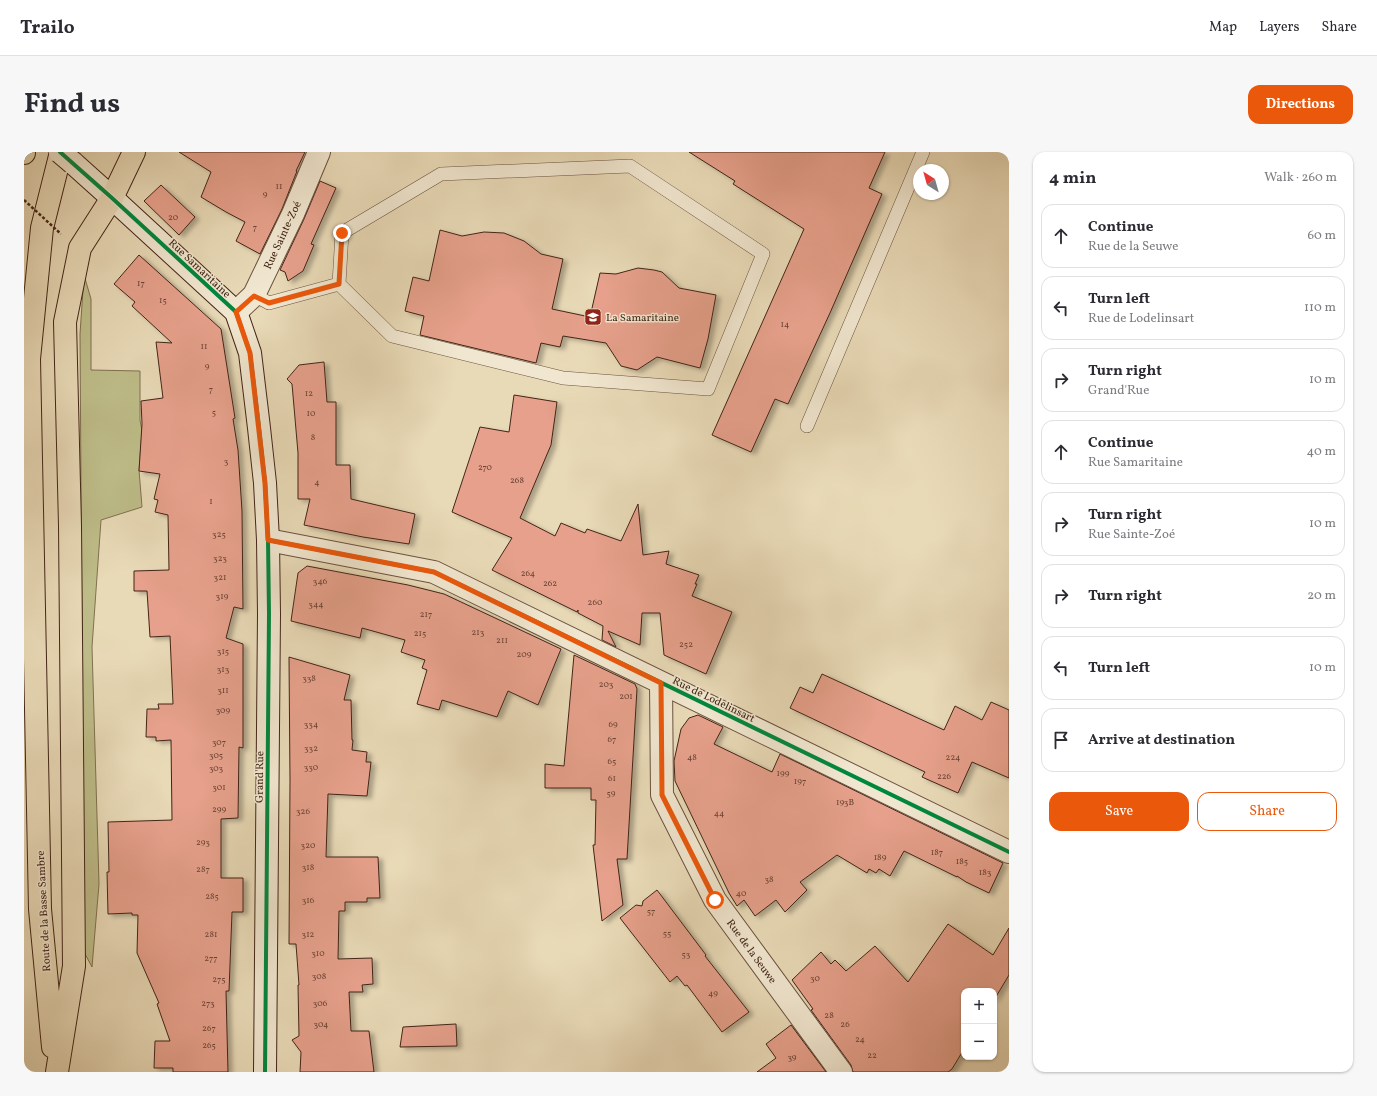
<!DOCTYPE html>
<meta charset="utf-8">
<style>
body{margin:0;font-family:Vollkorn,serif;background:#f7f7f7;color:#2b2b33}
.controls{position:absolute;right:12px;bottom:12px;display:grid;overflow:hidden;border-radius:8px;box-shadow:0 1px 3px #0004}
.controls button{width:36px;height:36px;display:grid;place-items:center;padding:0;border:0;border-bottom:1px solid #e1e1e2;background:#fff;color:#2b2b33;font:20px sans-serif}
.compass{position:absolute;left:889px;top:12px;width:36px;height:36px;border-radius:50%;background:#fff;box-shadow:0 1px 3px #0004;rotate:323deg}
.stop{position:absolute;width:12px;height:12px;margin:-9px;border:3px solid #ea580c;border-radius:50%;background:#fff}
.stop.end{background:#ea580c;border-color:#fff;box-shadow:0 1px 4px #0008}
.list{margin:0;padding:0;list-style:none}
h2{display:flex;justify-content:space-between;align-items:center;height:52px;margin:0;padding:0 16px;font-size:17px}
h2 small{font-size:13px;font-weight:400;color:#7c7c81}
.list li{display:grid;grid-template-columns:26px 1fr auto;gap:12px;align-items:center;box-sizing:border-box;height:64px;margin:0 8px 8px;padding:0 8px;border:1px solid #e1e1e2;border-radius:12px}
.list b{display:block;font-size:15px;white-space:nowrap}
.list p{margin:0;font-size:13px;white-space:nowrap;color:#7c7c81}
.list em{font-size:13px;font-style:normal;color:#7c7c81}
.actions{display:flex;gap:8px;padding:12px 16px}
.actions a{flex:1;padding:9px 0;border:1px solid #ea580c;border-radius:12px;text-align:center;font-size:14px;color:#ea580c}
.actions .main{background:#ea580c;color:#fff}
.icon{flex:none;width:22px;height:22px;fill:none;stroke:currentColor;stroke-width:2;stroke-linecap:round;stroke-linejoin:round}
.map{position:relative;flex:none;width:985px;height:920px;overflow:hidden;border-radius:12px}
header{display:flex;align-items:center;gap:24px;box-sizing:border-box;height:56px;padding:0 20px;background:#fff;border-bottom:1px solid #e1e1e2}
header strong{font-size:19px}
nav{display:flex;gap:22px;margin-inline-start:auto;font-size:14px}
.intro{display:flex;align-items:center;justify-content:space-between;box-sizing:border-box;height:96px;padding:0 24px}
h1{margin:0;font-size:28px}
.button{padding:10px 18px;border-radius:12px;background:#ea580c;color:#fff;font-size:14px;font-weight:700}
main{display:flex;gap:24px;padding:0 24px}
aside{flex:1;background:#fff;border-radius:12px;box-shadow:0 1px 3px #0004}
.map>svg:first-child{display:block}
</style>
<header>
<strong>Trailo</strong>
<nav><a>Map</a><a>Layers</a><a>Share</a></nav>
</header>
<div class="intro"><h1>Find us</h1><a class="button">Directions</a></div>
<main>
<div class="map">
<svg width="985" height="920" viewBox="0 0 985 920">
<defs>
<filter id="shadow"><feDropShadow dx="4.5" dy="2.5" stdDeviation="2" flood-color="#0004"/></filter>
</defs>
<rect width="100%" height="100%" fill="#e9dab7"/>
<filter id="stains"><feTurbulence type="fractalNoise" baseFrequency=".005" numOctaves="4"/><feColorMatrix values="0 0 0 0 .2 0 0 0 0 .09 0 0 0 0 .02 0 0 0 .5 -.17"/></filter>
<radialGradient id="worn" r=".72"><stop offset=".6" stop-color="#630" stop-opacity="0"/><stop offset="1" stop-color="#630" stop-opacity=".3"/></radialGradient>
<path fill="#bebd89" stroke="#807150" d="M60,123L67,147V218L116,219V268L118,279L115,318L118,355L77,368L68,495L75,732L68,815L60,800L56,182Z"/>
<path fill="#e6a08b" stroke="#422517" filter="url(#shadow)" d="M155,0H281L272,19H273L258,57L236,102L212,89L221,70L202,60L177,45L187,20Z
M665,0H861L845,36L858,42L806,161L764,252L751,247L727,300L688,283L780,77L709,32L711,29Z
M296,29L312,36L287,92L290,93L279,119L264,129L261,120L256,118L280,67Z
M137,33L171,65L155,83L120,49Z
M416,78L438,84L460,80L480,81L500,89L517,102L539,107L528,157L566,165L576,121L592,122L614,116L630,118L638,120L655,136L692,143L684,187L676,216L633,205L613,218L597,214L582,191L539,184L536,195L517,191L512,211L396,183L400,164L381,159L389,125L405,129Z
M115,103L197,177L211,266L209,267L214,298L218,359L219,457L210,455L202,486L219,492V596L215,595L214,666L197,667V726H219V760H208L205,839H202L204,920H149V916H130L131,889H146L133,852L135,851L113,801L114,763H108V761L84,762L83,720H85L84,670L148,668L147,588L132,589V585H122L123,557H135L134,552H149L146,484L126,485L123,439H110V419L145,418L144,363L131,360L134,348L130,347L136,322L115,319L118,272L117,249L139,246L132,190L148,191L108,154L111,150L90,132Z
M300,210L303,250H312V313H326L327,347L391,362L385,392L339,385L280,373L286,347H274V301L268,232L263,227L275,213Z
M490,243L533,250L527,293L496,366L531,384L537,371L561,381L563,377L597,389L614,352L619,403L645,399L642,412L675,423L671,432H673L668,444L708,460L682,522L640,503L636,461H618L616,493L584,479L592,495L578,488L579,474L554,461V458L553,460L468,418L488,386L428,360L456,275L485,280Z
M283,414L384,433L420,442L537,497L514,553L484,539L473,565L418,548L415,558L393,552L403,518L398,516L401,508L377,500L381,488L338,476L336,486L267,469L274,421Z
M550,503L611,532L613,537L603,707H593L599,753L578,769L569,693H571L572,648H567V636H521V612L540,614Z
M265,505L326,523L320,548H327L328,588H329L328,598L343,600L342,610H347L343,644L304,642L302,705H354L356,746H343V750H321V759H315L314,807L348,806L349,832L338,833L339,840H325L327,879H345L350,920H276L277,900L268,888L275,884L274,833H275L272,792H265L266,628Z
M798,522L920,578L931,554L958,568L967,550L985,558V626L948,610L934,641L898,625L901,620L766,556L776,535L789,541Z
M674,563L699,575L690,592L748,620L756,602L979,711L965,741L942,730L933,724V725L880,699L866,724L855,717L852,721L845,717L843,721L813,703L776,730L783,738L761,760L752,748L731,764L720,748L713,754L705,741L651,629L650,609L657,577L665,566Z
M633,738L682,803L681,804L725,860L698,880L663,833L661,834L653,824L646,830L596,766L612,753L618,754L619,749Z
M924,772L969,803L985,776V823L970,848V839H940V898L937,902L928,917L924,920H829L827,913L787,858L789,857L768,828L797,800L807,812L811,808L822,819L851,794L884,830Z
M432,872L433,894L376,895L379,875Z
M767,873L802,920H733L752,906L742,892Z"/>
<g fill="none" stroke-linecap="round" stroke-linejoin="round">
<defs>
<path id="lane" d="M606,14L739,102L684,237L539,226L368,184L315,132L318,81L417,22Z
M230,143L245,151L315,132
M783,274L899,0"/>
<path id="street" d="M212,160L230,143L269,62L295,0
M244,388L410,420L985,700
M637,531L638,643L691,748L817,920"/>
<path id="secondary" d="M49,11L88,46L212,160L226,201L235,276L241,331L244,388L245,462L241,920"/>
<path id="highway" d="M0,1V0
M29,895L16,757L5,207L18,76L37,0
M33,920L50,814L46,374L41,170L56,96L88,46L110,0"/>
</defs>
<use href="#lane" stroke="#6c523f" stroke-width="14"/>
<use href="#street" stroke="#6c523f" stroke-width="24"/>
<use href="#secondary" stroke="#422517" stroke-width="24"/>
<use href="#highway" stroke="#422517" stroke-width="24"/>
<use href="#lane" stroke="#f1e7d0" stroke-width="13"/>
<use href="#street" stroke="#f1e7d0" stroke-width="22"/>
<use href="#secondary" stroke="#f1e7d0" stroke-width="22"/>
<use href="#highway" stroke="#e9dab7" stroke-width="22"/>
<defs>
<path id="secondary-bridge" d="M36,0L49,11"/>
</defs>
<use href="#secondary-bridge" stroke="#422517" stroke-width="24" stroke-linecap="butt"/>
<path stroke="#422517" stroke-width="2.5" stroke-dasharray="3 2" stroke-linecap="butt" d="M0,48L37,82"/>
<use href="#secondary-bridge" stroke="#f1e7d0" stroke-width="22"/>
<defs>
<path id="cycleway" d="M36,0L88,46L212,160L226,201L235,276L241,331L244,388L245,462L241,920
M244,388L410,420L985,700"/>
</defs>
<use href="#cycleway" stroke="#f1e7d0" stroke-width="6"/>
<use href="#cycleway" stroke="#00873e" stroke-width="4"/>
</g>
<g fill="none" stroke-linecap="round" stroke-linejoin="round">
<path stroke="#ea580c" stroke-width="5" d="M318,81L315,132L245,151L230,144L212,160L226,201L241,331L244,388L410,420L637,531L638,643L691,748"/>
</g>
<defs>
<symbol id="school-square" viewBox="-11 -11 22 22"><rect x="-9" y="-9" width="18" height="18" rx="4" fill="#8f2418" stroke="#f1e7d0"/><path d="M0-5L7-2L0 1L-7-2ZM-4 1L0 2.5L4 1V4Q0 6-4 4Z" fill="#fff"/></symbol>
</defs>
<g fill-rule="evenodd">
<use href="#school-square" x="559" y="155" width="20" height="20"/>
</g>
<g text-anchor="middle" stroke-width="3" stroke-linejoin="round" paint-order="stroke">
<g font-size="9" fill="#6b4434">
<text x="255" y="37">11</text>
<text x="241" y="45">9</text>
<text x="149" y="68">20</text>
<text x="231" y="78">7</text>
<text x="117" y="134">17</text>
<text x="139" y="151">15</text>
<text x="761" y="175">14</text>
<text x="180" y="197">11</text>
<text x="183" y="217">9</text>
<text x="187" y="240">7</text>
<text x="285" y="244">12</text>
<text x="190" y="263">5</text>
<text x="287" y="264">10</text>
<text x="289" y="288">8</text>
<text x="202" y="312">3</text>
<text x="461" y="318">270</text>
<text x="493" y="331">268</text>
<text x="293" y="333">4</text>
<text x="187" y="352">1</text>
<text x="195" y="385">325</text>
<text x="196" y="409">323</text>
<text x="504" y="424">264</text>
<text x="196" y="428">321</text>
<text x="296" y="432">346</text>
<text x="526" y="434">262</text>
<text x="198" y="447">319</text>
<text x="571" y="453">260</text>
<text x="292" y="455">344</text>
<text x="402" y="465">217</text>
<text x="454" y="483">213</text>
<text x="396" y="484">215</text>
<text x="478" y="491">211</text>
<text x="662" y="495">252</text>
<text x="199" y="502">315</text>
<text x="500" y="505">209</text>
<text x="199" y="520">313</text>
<text x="285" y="529">338</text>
<text x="582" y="535">203</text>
<text x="199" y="541">311</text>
<text x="602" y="547">201</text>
<text x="199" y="561">309</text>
<text x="287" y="575">334</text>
<text x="589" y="575">69</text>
<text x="588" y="590">67</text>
<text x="195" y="593">307</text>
<text x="287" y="599">332</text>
<text x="192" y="606">305</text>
<text x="668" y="608">48</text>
<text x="929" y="608">224</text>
<text x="588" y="612">65</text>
<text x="287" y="618">330</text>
<text x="192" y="619">303</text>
<text x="759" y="624">199</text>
<text x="920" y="627">226</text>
<text x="588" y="629">61</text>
<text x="776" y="632">197</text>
<text x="195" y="638">301</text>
<text x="587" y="644">59</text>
<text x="821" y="653">193B</text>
<text x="195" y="660">299</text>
<text x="279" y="662">326</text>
<text x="695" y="664">44</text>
<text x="179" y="693">293</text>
<text x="284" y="696">320</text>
<text x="913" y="703">187</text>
<text x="856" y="708">189</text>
<text x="938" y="712">185</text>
<text x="284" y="718">318</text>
<text x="179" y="720">287</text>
<text x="961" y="723">183</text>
<text x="745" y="730">38</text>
<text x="717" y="744">40</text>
<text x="188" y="747">285</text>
<text x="284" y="751">316</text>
<text x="627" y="762">57</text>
<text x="643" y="784">55</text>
<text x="187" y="785">281</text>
<text x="284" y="785">312</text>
<text x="294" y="804">310</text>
<text x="662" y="805">53</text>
<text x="187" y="809">277</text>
<text x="295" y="827">308</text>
<text x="791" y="829">30</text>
<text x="195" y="830">275</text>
<text x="689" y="844">49</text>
<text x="184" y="854">273</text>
<text x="296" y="854">306</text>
<text x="805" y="866">28</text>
<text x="297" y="875">304</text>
<text x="821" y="875">26</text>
<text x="185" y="879">267</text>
<text x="836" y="890">24</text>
<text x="185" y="896">265</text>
<text x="848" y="906">22</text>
<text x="768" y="908">39</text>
</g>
<g font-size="11" fill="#422517" stroke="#f1e7d0">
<text transform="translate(258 83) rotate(-65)" y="4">Rue Sainte-Zoé</text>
<text transform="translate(176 116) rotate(43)" y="4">Rue Samaritaine</text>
<text transform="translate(690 547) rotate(26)" y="4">Rue de Lodelinsart</text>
<text transform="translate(235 625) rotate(-89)" y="4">Grand'Rue</text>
<text transform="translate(19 759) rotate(-93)" y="4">Route de la Basse Sambre</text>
<text transform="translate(728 799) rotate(54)" y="4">Rue de la Seuwe</text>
</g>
<g font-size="11" fill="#422517" stroke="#f1e7d0" text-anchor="start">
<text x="582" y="169">La Samaritaine</text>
</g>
</g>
<rect width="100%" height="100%" filter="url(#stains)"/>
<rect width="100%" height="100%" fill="url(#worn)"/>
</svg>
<div class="controls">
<button>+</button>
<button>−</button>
</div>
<svg class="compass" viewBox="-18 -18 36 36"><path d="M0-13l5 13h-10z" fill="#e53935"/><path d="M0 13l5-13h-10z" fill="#7c7c81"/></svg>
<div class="stop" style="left:691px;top:748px"></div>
<div class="stop end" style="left:318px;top:81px"></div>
</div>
<aside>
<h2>4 min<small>Walk · 260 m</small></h2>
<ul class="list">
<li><svg class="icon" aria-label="ahead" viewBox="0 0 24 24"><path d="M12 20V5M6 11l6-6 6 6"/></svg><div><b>Continue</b><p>Rue de la Seuwe</p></div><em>60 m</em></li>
<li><svg class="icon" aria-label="left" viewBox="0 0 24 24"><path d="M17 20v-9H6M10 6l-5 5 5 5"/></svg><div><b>Turn left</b><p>Rue de Lodelinsart</p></div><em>110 m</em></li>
<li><svg class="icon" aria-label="right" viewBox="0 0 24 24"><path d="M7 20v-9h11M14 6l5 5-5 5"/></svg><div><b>Turn right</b><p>Grand'Rue</p></div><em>10 m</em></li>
<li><svg class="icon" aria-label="ahead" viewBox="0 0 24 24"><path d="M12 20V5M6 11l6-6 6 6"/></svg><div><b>Continue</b><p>Rue Samaritaine</p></div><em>40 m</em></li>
<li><svg class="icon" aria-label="right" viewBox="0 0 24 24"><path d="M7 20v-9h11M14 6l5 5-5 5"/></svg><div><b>Turn right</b><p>Rue Sainte-Zoé</p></div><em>10 m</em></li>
<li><svg class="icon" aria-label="right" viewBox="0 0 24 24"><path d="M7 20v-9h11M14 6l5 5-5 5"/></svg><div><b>Turn right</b></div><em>20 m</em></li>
<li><svg class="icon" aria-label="left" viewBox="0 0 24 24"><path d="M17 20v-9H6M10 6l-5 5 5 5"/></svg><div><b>Turn left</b></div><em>10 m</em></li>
<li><svg class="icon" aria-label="arrive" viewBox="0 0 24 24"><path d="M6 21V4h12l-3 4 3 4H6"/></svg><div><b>Arrive at destination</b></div></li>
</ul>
<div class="actions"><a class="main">Save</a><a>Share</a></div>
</aside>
</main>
